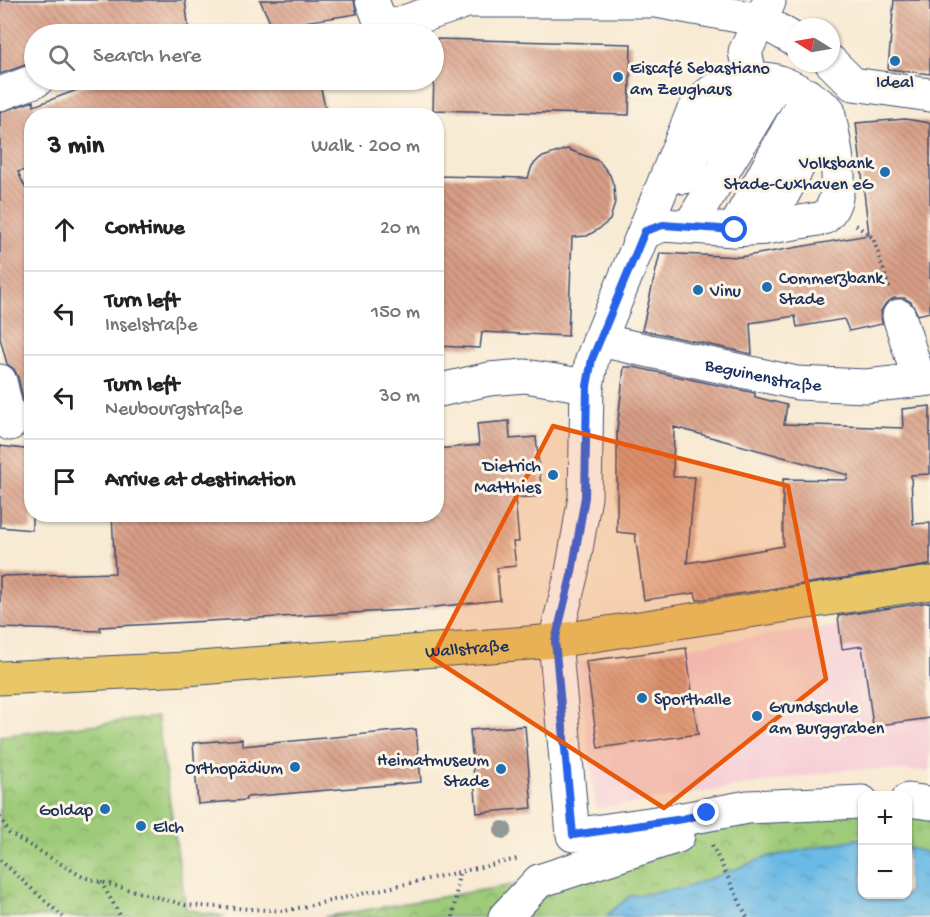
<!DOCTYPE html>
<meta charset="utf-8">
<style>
body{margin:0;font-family:"Gochi Hand",sans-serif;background:#f6f6f6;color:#222}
.controls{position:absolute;right:18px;bottom:18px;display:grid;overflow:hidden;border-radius:12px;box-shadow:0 2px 4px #0004}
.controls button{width:54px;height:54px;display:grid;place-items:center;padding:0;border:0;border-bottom:2px solid #e0e0e0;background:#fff;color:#222;font:30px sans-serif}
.compass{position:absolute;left:786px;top:18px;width:54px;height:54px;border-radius:50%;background:#fff;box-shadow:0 2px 4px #0004;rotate:281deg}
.stop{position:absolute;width:18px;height:18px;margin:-14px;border:4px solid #2563eb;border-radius:50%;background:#fff}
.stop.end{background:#2563eb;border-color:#fff;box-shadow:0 2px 6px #0008}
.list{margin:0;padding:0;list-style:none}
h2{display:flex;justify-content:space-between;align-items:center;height:78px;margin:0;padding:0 24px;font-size:26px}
h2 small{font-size:20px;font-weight:400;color:#767676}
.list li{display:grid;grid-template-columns:39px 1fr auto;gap:18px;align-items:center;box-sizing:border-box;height:84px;padding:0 24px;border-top:2px solid #e0e0e0}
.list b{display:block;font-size:22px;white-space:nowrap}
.list p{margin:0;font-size:20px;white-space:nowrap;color:#767676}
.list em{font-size:20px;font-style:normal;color:#767676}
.icon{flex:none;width:33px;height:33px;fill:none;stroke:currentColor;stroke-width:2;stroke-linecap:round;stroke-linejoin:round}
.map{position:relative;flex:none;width:930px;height:917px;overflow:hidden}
.search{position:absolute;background:#fff;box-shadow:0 2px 4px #0004;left:24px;top:24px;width:420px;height:66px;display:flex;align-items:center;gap:15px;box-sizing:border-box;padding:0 21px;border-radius:33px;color:#767676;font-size:22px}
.panel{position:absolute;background:#fff;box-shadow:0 2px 4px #0004;left:24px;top:108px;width:420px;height:414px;border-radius:24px}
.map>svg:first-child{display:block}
</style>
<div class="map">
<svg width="930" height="917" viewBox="0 0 930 917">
<defs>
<pattern id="park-crowns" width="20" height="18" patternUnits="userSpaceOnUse" patternTransform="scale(1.5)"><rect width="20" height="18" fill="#9ecb79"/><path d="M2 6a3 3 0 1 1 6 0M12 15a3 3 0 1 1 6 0" fill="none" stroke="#80a566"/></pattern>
<pattern id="water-ripples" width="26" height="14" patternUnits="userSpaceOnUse" patternTransform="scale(1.5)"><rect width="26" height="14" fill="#6abae5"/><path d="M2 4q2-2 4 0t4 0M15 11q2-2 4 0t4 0" fill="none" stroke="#5698bd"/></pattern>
<pattern id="building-back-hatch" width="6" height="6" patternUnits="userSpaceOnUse" patternTransform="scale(1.5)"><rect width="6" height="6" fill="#d89d85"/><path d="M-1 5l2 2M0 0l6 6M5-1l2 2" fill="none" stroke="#ae8070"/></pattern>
</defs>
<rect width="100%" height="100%" fill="#fcf5e5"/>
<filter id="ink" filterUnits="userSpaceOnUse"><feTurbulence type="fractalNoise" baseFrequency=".0167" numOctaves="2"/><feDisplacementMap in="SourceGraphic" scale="12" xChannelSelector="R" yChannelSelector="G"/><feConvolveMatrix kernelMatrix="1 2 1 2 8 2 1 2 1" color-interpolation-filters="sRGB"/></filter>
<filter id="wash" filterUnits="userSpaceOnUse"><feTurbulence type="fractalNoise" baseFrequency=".008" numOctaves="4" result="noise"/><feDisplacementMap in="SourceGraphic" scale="24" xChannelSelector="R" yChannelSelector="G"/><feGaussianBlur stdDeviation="1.35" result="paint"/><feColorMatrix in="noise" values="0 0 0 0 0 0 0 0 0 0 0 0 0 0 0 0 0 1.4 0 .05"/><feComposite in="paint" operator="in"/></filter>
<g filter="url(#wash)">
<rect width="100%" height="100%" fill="#f8ead3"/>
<path fill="#f6cfd7" d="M930,613V771L850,769L596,809L578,662Z"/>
<path fill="url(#park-crowns)" stroke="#5c7d6c" stroke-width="1.5" d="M157,717L186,909L226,917H0V736Z
M930,804V853L908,848V805Z
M862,808V840L857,839L768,857L685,888L630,896L605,917H324L512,885L768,813Z"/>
<path fill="url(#water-ripples)" stroke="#4274a2" stroke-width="1.5" d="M857,839L862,840V894H908V848L930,853V917H605L630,896L685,888L768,857Z"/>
<g id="blocks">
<path fill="url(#building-back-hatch)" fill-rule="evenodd" d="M0,0H185L189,32L169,34H34V62L0,74Z
M260,0H354L357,14L272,27Z
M894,0H930V74L888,69Z
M435,39L631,44L629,115L433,110Z
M104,80H163L164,86L195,80H319L327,116H32V168L18,172L32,202V428L28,429V420L18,377L14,369L7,364L0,338V112L34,101V106Z
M905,119L930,123V312L918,315L911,302L904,298H894L886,303L881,311L882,324L849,331L844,319L797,327L795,316L750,323L752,354L642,330L660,253L740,257L869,235L856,123Z
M567,149L599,161L610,175L614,187L615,202L610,220L599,229L587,236L572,237L568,336L482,332L480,348L436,346V176L528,178L532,166L540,158Z
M624,367H633L755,393V397L787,405L784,424L903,428L902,409L930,406V474L911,475L913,524L930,523V565L697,600L695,593L644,600L635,534L617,532V430ZM674,427L848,475L847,480L783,479V546L687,563L695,477H673Z
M509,421L510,439L536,437L542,496L515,498L519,542H513L516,566L497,568L500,600L425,608V609L100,627L101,631L0,628V576L115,573L112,514H436V449L479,445L477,424Z
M0,446L32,450V530L0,527Z
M930,602V718L873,726L862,646L842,649L838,616Z
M686,648L698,734L598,748L586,661Z
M525,726L532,808L477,813L470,730Z
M416,729L421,782L246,797V800L198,804L193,743L242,739V746Z"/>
</g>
</g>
<g filter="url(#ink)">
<use href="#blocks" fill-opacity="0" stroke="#3c4b70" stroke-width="1.5"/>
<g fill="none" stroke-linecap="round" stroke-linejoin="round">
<defs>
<g id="minor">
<path d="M372,0L383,29L467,1H656L760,20L795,40"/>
<path d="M831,62L853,84L930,95"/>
<path d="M0,94L37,80"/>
<path d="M684,177L696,151L737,108L751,79L745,52L769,2"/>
<path d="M689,227L769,95"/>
<path d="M765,228L828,110"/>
<path d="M734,230L807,95"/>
<path d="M645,232L663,225L734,230L765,228L824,218C850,196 833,139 828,110C813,99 797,88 779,82C763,76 728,80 714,90C705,96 698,104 692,114L592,359L587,386L585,497L572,572L555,641L573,835L683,819L748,807L862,802"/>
<path d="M899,316L919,380"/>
<path id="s1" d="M599,340L797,383L866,386L930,379"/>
<path d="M0,381L10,424"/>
<path d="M436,391L489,379L525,376L587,386"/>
<path d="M908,800L930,803"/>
<path d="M505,917L539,881L678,836"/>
</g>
<g id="major">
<path id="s2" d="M0,678L186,669L555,641L930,583"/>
</g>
</defs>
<use href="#minor" stroke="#3c4b70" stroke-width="35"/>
<use href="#major" stroke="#3c4b70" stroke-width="35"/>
<path stroke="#3c4b70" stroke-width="4" stroke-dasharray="1.5 4.5" stroke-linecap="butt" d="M305,34L352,31
M856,225L873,238L890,290
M0,817L9,833L83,877L185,905L285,911L517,859
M712,845L747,917
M0,860L63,917
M101,882L121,917
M453,917L459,872"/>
<use href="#minor" stroke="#fff" stroke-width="33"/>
<use href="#major" stroke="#e9c769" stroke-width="33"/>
</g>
<circle fill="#919996" cx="503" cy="830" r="9"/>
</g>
<g fill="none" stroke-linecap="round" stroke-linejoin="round" filter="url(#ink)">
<path stroke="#2563eb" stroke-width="8" d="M707,813L683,819L573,835L555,641L572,572L585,497L587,386L592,359L645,231L663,225L735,230"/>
</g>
<path fill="#e8590c" fill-opacity="0.2" stroke="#e8590c" stroke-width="4.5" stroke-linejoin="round" d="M553,426L788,486L826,679L664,808L432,658Z"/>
<g fill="#1f6fb2" stroke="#fcf5e5" stroke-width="2">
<circle cx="895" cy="61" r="6"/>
<circle cx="618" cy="77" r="6"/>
<circle cx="885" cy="172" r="6"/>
<circle cx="767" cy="287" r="6"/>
<circle cx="698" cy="290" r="6"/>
<circle cx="553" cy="475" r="6"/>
<circle cx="642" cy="698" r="6"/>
<circle cx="757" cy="716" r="6"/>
<circle cx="295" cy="767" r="6"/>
<circle cx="501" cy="769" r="6"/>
<circle cx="105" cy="809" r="6"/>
<circle cx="141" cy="826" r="6"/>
</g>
<g text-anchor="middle" stroke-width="6" stroke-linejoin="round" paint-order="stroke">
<g font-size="18" fill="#1b2f5e" stroke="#fcf5e5" text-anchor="start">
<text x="630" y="73">Eiscafé Sebastiano<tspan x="630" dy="21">am Zeughaus</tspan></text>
<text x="895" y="87" text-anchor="middle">Ideal</text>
<text x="873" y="168" text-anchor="end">Volksbank<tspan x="873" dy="21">Stade-Cuxhaven eG</tspan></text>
<text x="779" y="283">Commerzbank<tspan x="779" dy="21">Stade</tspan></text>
<text x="710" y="296">Vinu</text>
<text x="541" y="471" text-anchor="end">Dietrich<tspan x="541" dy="21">Matthies</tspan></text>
<text x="654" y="704">Sporthalle</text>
<text x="769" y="712">Grundschule<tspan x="769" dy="21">am Burggraben</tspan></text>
<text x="489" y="765" text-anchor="end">Heimatmuseum<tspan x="489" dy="21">Stade</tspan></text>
<text x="283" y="773" text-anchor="end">Orthopädium</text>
<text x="93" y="815" text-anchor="end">Goldap</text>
<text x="153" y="832">Elch</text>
</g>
<g font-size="18" fill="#1b2f5e" stroke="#fcf5e5">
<text dy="6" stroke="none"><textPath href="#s1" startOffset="168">Beguinenstraße</textPath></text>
<text dy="6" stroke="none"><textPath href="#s2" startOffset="468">Wallstraße</textPath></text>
</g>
</g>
</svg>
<div class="controls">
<button>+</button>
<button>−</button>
</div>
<svg class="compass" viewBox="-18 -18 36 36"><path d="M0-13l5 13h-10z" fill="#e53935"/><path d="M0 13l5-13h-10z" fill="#767676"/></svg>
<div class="stop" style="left:735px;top:230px"></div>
<div class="stop end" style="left:707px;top:813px"></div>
<div class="search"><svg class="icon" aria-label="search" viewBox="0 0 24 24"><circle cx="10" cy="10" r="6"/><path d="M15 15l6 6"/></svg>Search here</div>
<section class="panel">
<h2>3 min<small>Walk · 200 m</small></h2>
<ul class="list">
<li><svg class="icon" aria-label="ahead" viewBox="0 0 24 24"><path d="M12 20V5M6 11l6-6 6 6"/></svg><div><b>Continue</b></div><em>20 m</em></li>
<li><svg class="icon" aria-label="left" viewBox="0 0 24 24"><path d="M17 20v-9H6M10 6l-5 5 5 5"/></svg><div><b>Turn left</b><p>Inselstraße</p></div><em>150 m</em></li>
<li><svg class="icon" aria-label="left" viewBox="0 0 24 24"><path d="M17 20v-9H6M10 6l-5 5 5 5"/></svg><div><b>Turn left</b><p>Neubourgstraße</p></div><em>30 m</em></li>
<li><svg class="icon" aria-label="arrive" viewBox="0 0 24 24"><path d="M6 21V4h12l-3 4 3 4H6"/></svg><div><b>Arrive at destination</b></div></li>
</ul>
</section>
</div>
